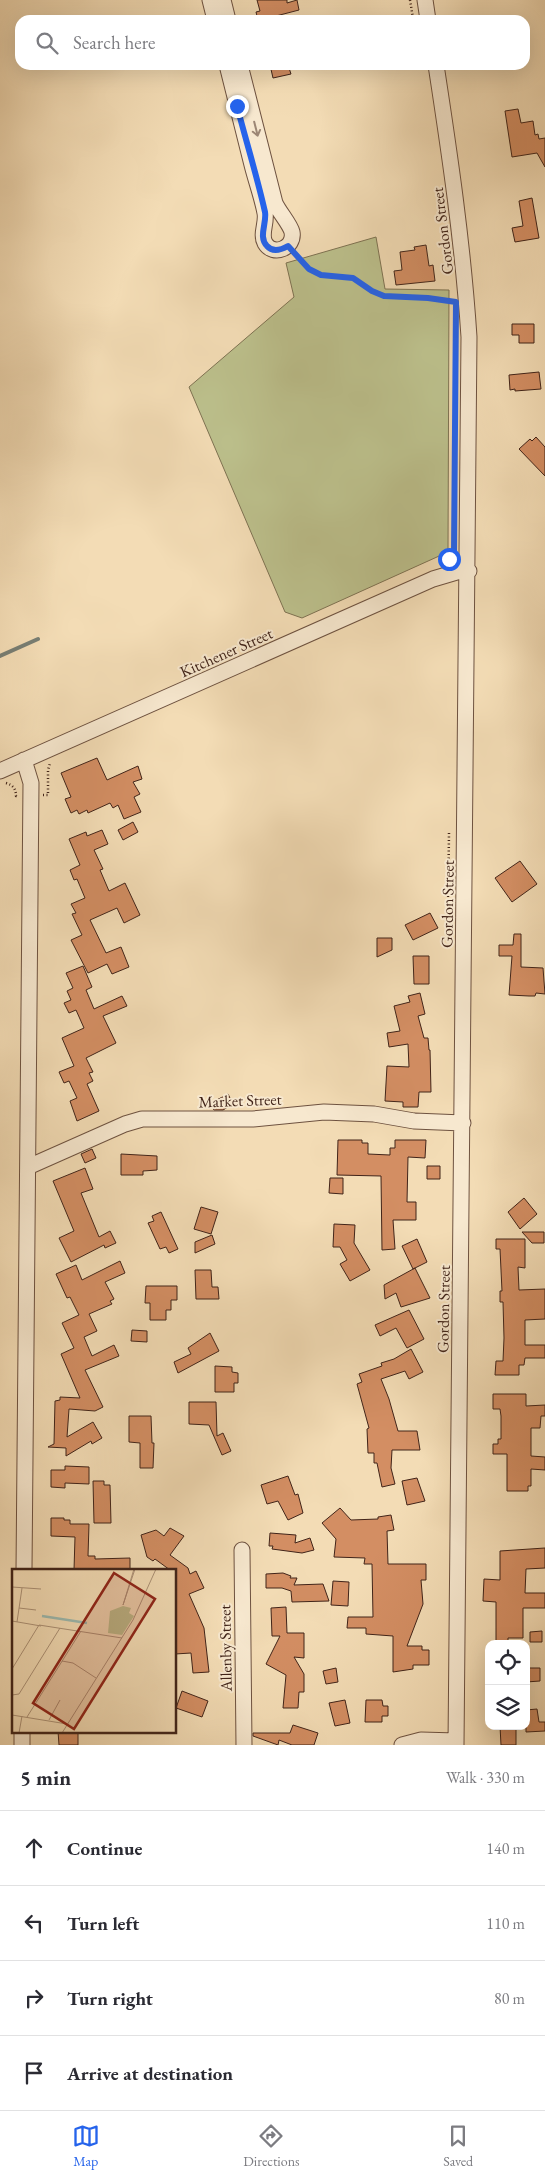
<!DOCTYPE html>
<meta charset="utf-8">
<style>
body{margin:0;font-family:"EB Garamond",serif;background:#f7f7f7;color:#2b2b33}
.controls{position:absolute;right:15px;bottom:15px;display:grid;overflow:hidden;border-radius:10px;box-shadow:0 5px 20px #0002}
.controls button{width:45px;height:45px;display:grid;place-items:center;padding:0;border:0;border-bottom:1px solid #e1e1e2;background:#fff;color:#2b2b33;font:25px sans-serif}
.stop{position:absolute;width:15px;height:15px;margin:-11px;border:4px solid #2563eb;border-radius:50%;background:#fff}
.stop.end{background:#2563eb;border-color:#fff;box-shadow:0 1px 5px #0008}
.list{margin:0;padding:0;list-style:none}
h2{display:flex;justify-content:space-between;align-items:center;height:65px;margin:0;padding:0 20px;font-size:21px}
h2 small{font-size:16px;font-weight:400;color:#7c7c81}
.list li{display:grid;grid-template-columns:32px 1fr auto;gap:15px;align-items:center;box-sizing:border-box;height:75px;padding:0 20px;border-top:1px solid #e1e1e2}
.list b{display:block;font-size:19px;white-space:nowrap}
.list em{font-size:16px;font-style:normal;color:#7c7c81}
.icon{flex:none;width:28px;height:28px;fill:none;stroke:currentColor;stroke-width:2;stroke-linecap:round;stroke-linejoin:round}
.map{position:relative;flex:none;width:545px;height:1745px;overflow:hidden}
.search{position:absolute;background:#fff;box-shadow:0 5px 20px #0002;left:15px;right:15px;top:15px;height:55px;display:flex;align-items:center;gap:12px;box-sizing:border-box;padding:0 18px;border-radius:15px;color:#7c7c81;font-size:19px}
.sheet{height:365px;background:#fff}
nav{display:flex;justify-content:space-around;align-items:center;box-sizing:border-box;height:70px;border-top:1px solid #e1e1e2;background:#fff;font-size:14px;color:#7c7c81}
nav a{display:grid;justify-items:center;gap:2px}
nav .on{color:#2563eb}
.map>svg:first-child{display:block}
</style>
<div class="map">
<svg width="545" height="1745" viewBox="0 0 545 1745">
<rect width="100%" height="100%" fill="#f3dcb5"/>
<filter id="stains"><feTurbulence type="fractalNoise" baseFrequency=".004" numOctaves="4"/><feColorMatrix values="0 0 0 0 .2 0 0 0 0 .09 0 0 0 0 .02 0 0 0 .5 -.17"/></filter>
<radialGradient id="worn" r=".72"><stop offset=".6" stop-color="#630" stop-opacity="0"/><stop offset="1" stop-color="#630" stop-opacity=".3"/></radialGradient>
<path fill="#bcc08c" stroke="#7e7252" d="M376,237L385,289L449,290L448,552L302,618L285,612L189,387L294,297L286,263Z"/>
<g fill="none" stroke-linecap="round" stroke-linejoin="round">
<path stroke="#787f75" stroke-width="4" d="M0,656L38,639"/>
</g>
<path fill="#d38e63" stroke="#412419" d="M257,0H287V3L297,0L299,10L276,16L277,20H258L256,12L260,11Z
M270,65H288L291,74L273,78Z
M518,109L521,123L533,121L535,135L538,134L539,139L545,138V167L537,153L512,157L505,111Z
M532,198L539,238L515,242L512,228L523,226L519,201Z
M426,245L429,266L433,265L435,281L396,285L394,271L402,270L400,252L415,250L414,247Z
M512,324H534V343H519V335H512Z
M539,372L541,389L515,391V389L510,390L509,375Z
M536,437L545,447V476L519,449L530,439L532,441Z
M97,758L107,780L138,766L142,779L133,782L140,794L134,797L141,812L124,819L118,805L113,808L110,803L88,813L87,810L79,814L77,810L71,813L65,799L71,797L61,773Z
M133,822L138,832L123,840L118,830Z
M102,830L108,844L94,850L103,869L100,870L109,891L125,883L140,915L124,923L117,908L90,920L106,953L121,947L129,967L112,974L107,964L88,973L71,940L82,935L72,914L76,913L71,904L85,898L77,879L74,880L70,870L80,865L69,839L86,832L87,836Z
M520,861L537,884L512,902L495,878Z
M430,913L438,928L413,940L405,925Z
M514,934H521V967L543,968L545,994L536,993L535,996H529L509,995L512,956H499V945H513Z
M377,938H392V950L377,957Z
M413,956H429V984H414Z
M83,966L92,987L86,990L94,1009L122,996L127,1006L103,1016L116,1043L86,1058L93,1072L89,1073L93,1081L87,1084L99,1111L77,1121L70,1101L77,1098L69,1081L64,1083L59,1072L74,1066L62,1038L84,1028L76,1010L69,1013L64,1003L71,1000L67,991L73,988L66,973Z
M420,993L425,1014L418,1016L424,1038H428L429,1050H430L431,1092H419L418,1107H403V1102L385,1101L387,1066L409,1067L408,1044L389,1047L387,1033L400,1031L394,1006L410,1002L408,996Z
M228,1094L233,1104L223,1110H214L211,1103Z
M338,1140H362V1143H368V1154L390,1155V1148H395V1140H426L425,1158L408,1157L407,1202H416V1220H393L395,1249L382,1250L381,1176L337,1175Z
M92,1149L96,1158L85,1163L81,1154Z
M121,1154L157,1156V1170L143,1171V1175H121Z
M427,1166H440V1179H427Z
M85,1168L93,1189L81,1193L99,1237L110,1231L116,1243L105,1248L104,1245L71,1262L59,1238L74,1231L53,1181Z
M330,1178H343V1194L329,1193Z
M524,1198L537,1214L520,1229L508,1212Z
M201,1207L218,1212L211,1234L194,1229Z
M161,1212L178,1249L169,1253L166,1247L160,1249L148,1223L154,1221L152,1216Z
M334,1224L355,1225L354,1243L370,1270L350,1281L340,1264L347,1260L340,1247H333Z
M522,1232H544V1243H532Z
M212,1235L215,1244L195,1253V1242Z
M417,1239L427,1262L413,1269L402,1246Z
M496,1239H525V1268L518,1267L519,1290L545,1289V1319L525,1320V1345H545V1358H525L524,1365H519V1375H495L496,1361H503L504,1338L503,1302H500V1291H502L500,1249H496Z
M120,1261L125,1273L105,1282L114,1299L110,1301L112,1304L89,1314L97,1331L84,1337L92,1356L114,1345L119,1356L85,1370L103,1407L95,1411L69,1409L67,1437L93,1422L102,1438L92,1444L91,1441L66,1456V1448L48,1447L54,1444L55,1401L60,1400V1397L80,1398L61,1354L74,1348L62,1323L79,1315L70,1297L67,1298L56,1274L76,1265L82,1280Z
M415,1268L430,1298L401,1307L396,1293L385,1299L384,1285Z
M195,1270H211L212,1287H218L219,1299H196Z
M146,1286H177V1300H171V1310H166V1320H150V1303H145Z
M409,1310L424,1339L407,1348L396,1328L380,1336L375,1325Z
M132,1330L147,1331V1342L131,1341Z
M210,1333L219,1351L178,1373L174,1362L191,1354L188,1348Z
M411,1349L423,1372L409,1379L405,1371L381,1379L389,1399L398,1431H417L420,1450H392L391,1468L395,1484L382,1487L377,1463H374V1453H368L367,1429L369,1428L357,1384L362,1382L359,1374L382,1366L381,1363L394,1359Z
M215,1366L232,1367V1372L238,1373V1383H234V1392H215Z
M493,1394H526V1406L545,1405V1416H541L540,1428H531V1456L545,1457V1470L531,1469V1486H528V1491H507V1454H493V1444H498V1439H501V1416L500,1409H493Z
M189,1402H216L217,1436L223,1433L231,1451L222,1455L209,1425L189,1424Z
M129,1416H151L152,1443H154L153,1468H140V1443L129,1442Z
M65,1466L89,1467V1484L65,1483V1488L51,1487V1470H65Z
M288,1476L295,1495L298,1494L303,1513L288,1520L278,1501L267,1504L261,1485Z
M417,1478L425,1501L407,1505L402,1481Z
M93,1481H104V1485H110L111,1523H94Z
M340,1508L351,1520L378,1519V1517L391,1515L394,1530L387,1531L388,1564H426V1580H421L423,1604L407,1646H422V1650H429V1665H413V1669L393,1672V1636L366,1634V1628H347L348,1617H373L372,1564H364L365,1558L334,1557L336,1539L322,1523Z
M51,1518H64V1520H70V1524H89L88,1556H95V1559L130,1558V1570H74L75,1537L51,1536Z
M170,1528L184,1536L170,1555L188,1568L190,1574L196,1571L204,1588L189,1594L204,1628L209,1672L193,1673L191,1653L175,1654V1570H170L155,1559L153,1561L147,1557L141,1535L156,1530L164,1536Z
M270,1533L296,1535L295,1543L310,1538L314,1550L302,1553L272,1549L273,1546H269Z
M545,1548V1568L526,1569L525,1593H545V1608H523V1638H508V1644H496V1602L483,1601L484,1579L500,1580V1551Z
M283,1573L291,1576L290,1578H297L294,1585L323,1584L329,1601L292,1602L291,1591L282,1588H266V1574Z
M333,1581L349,1582L348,1606L331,1605Z
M286,1607L287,1633H304V1658L294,1657L304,1674V1692H299L298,1708H283L286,1675L266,1664L280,1636H272L271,1608Z
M542,1631V1642H530V1632Z
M336,1668L338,1682L326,1684L323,1671Z
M526,1668H540V1681L526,1682Z
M182,1691L208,1701L202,1717L176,1708Z
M345,1700L350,1723L335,1726L329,1703Z
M366,1700H382L383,1706H388V1716H382V1722H365Z
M537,1709L539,1722H545V1731L526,1732V1710Z
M293,1725L318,1733L314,1745H292L279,1740L278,1745L253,1736V1733H290Z
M500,1726H516V1745H501Z
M58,1731H78V1745H59Z"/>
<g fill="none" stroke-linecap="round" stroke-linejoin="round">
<defs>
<path id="minor" d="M210,0L215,20
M223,0L228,20
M425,0L428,20
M227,65C235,98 244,132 252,165C256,181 262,197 265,213C267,223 260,234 265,243C273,257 295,248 292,232C290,224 279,212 275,203L240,65
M436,65C450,156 463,245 469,337L456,1745
M0,771L433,579L460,571H469
M28,1167L125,1124L142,1119H253L324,1112L374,1114L414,1121L463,1123
M242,1550L244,1745
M24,1570L31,783L24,760
M22,1745V1731
M402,1745L421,1740L456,1741"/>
</defs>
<use href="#minor" stroke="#6e5240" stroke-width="17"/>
<path stroke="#412419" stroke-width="2.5" stroke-dasharray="1 2.5" stroke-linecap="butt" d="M410,0L413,18
M295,255L309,269L321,275L353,278L372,291L384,296L428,298L454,302
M6,783C13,785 16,789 16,796H18
M43,795H48V770L50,763
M449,833L448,905H451"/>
<use href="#minor" stroke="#f7e8cf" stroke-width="15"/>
</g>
<defs><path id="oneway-shaft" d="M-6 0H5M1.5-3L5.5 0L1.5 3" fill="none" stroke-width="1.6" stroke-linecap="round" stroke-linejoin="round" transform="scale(1.25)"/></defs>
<use stroke="#9c8674" href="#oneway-shaft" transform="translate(256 129) rotate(76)"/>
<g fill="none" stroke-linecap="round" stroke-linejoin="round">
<path stroke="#2563eb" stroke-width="6" d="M237,106C246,141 257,176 265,212C267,223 258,237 267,246C273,253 281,250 288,246L309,269L321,275L353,278L372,291L384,296L428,298L456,302L454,554L449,559"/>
</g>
<g text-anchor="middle" stroke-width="4" stroke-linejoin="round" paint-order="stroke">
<g font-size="16" fill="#412419" stroke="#f7e8cf">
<text transform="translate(442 231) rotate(-97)" y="6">Gordon Street</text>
<text transform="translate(226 652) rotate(-24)" y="6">Kitchener Street</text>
<text transform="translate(447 904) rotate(-89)" y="6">Gordon Street</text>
<text transform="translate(240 1100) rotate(-2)" y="6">Market Street</text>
<text transform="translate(443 1309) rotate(-89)" y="6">Gordon Street</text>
<text transform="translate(225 1648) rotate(-91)" y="6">Allenby Street</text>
</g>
</g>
<g transform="translate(12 1569)">
<rect width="164" height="164" fill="#f3dcb5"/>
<path d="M111,37L119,39L117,44L122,47L110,66L96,64L98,42Z" fill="#bcc08c"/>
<path fill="none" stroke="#9cbbb2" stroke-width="2.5" d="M30,47L75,54"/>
<path fill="none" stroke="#ac9277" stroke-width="1" d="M122,0L111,36L123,0M0,18L29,20M7,39L24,41M0,52L29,57M5,53L10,19M27,56L110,69M50,92L61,94L84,109M0,100L27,56M0,126L7,125L48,59M0,146L55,155M15,148L69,62M37,151L48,131M7,164L10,147M50,164L121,51L144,0"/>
<path fill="#8f2418" fill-opacity="0.15" stroke="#8f2418" stroke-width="2.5" d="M102,4L143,30L62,160L21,134Z"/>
<rect width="164" height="164" fill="none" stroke="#412419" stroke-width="2.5"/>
</g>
<rect width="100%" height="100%" filter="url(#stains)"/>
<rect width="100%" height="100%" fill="url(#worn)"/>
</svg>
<div class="controls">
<button><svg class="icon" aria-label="locate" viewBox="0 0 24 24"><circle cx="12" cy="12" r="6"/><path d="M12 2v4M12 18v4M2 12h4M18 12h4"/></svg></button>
<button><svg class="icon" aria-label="layers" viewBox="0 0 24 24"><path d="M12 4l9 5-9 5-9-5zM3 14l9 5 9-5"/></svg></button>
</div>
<div class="stop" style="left:449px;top:559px"></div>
<div class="stop end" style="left:237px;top:106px"></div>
<div class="search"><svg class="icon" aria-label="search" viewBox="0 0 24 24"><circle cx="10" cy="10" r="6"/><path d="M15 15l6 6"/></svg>Search here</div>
</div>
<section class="sheet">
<h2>5 min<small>Walk · 330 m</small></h2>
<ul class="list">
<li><svg class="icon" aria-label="ahead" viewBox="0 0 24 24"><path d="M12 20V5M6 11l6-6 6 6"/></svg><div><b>Continue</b></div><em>140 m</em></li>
<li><svg class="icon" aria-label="left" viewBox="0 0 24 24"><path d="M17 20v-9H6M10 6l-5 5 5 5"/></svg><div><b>Turn left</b></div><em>110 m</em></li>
<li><svg class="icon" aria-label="right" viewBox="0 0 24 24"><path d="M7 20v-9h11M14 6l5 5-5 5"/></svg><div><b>Turn right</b></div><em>80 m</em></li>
<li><svg class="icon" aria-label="arrive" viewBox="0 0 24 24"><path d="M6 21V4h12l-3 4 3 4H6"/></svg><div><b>Arrive at destination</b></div></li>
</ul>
</section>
<nav>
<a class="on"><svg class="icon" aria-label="map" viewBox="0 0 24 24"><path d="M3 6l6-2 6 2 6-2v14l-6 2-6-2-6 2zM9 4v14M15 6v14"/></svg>Map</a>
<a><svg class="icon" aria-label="directions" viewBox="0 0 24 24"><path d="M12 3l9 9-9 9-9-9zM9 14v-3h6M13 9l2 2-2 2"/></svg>Directions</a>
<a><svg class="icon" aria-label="saved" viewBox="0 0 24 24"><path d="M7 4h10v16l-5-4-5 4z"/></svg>Saved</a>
</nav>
